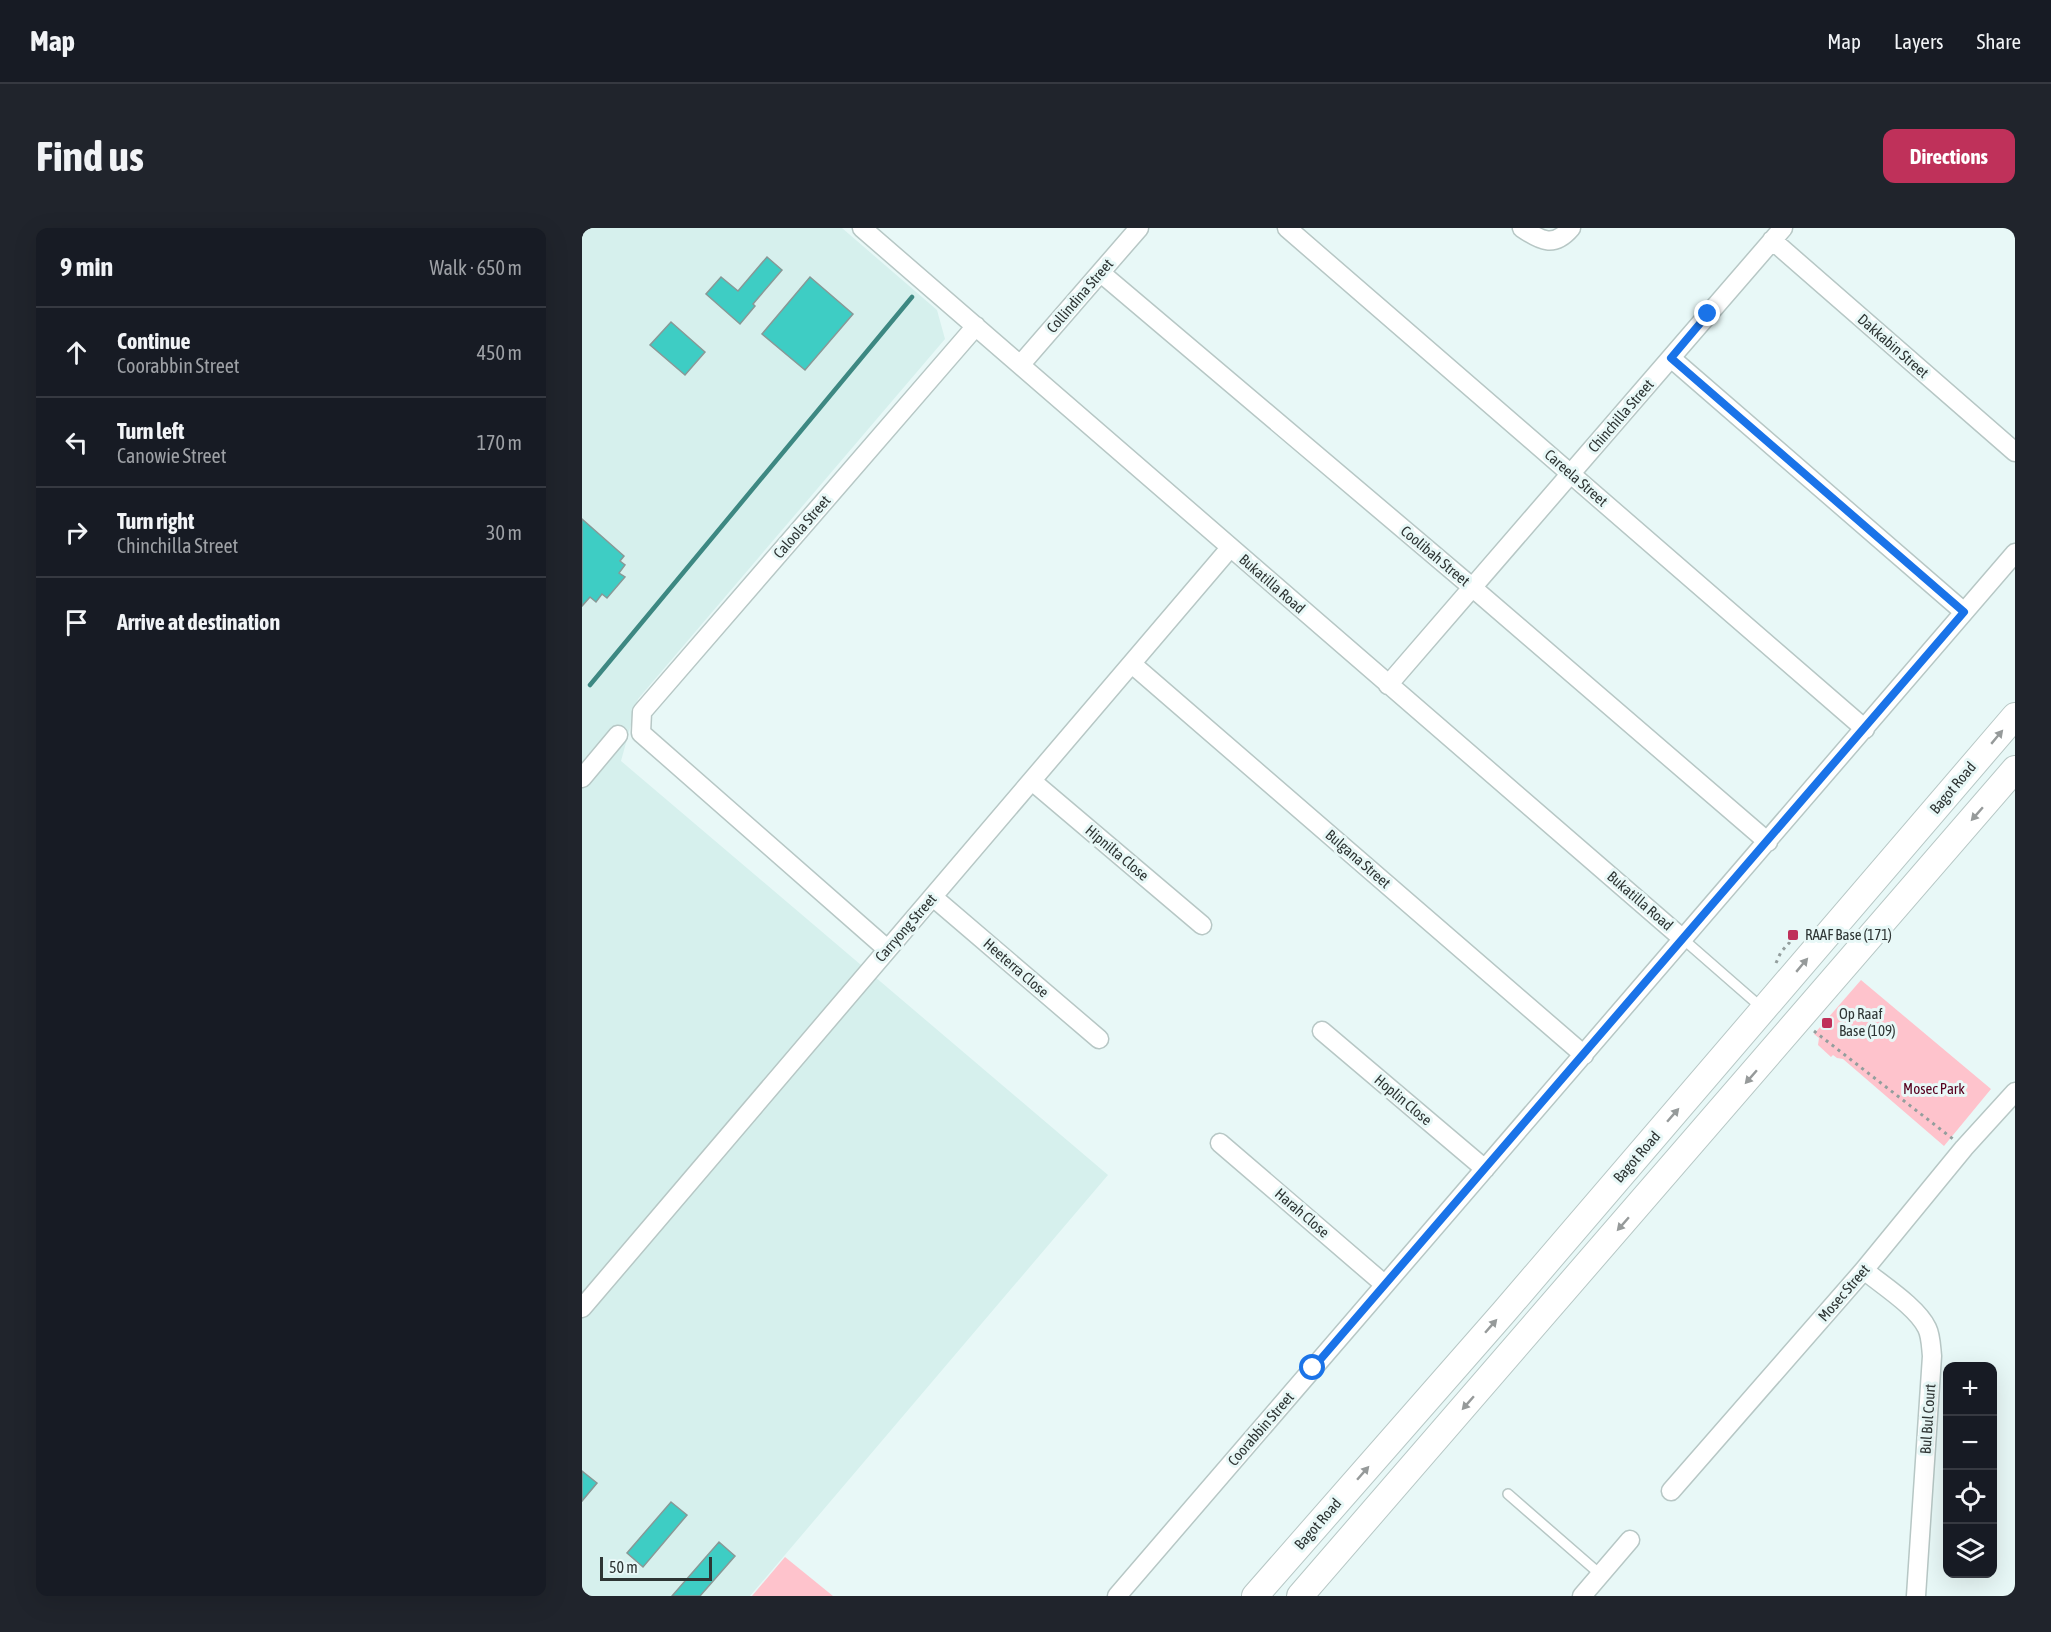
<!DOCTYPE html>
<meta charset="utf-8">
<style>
body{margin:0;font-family:"Asap Condensed",sans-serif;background:#20242c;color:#f1f3f6}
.controls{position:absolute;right:18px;bottom:18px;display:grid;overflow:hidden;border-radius:12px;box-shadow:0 6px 24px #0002}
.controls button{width:54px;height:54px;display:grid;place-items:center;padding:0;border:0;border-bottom:2px solid #363941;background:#171b24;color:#f1f3f6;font:30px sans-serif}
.scale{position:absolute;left:18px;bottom:15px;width:112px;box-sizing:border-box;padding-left:6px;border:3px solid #2e3534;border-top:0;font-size:16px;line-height:21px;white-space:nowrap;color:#2e3534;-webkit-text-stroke:4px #e8f8f7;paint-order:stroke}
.stop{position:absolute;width:18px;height:18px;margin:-14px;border:4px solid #1a73e8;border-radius:50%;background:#fff}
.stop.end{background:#1a73e8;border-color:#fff;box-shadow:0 2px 6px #0008}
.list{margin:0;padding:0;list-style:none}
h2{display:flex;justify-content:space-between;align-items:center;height:78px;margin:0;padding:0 24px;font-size:26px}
h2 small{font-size:20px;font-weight:400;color:#9ea1a6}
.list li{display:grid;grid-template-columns:39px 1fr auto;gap:18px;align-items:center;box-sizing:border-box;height:90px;padding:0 24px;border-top:2px solid #363941}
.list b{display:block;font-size:22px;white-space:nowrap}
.list p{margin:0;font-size:20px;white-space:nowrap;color:#9ea1a6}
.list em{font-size:20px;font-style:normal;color:#9ea1a6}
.icon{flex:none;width:33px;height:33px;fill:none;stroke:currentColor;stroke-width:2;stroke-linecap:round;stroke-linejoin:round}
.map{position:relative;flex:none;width:1433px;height:1368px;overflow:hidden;border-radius:12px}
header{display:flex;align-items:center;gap:36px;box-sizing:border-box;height:84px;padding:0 30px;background:#171b24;border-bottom:2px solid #363941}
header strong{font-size:28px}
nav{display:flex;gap:33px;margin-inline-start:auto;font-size:21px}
.intro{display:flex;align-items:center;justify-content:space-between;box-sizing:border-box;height:144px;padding:0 36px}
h1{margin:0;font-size:42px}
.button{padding:15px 27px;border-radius:12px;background:#bf315a;color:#fff;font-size:21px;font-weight:700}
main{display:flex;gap:36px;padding:0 36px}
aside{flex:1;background:#171b24;border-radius:12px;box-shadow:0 6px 24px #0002}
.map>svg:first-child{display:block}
</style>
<header>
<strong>Map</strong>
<nav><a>Map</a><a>Layers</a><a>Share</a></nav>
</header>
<div class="intro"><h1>Find us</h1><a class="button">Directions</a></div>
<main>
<aside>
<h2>9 min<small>Walk · 650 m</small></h2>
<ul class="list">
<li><svg class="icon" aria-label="ahead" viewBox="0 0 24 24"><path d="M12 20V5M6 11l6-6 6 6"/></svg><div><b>Continue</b><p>Coorabbin Street</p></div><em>450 m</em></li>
<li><svg class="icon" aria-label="left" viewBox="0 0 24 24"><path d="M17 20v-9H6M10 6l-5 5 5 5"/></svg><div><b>Turn left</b><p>Canowie Street</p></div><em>170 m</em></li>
<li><svg class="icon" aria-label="right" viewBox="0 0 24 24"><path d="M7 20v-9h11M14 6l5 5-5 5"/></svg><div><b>Turn right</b><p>Chinchilla Street</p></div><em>30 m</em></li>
<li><svg class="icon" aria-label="arrive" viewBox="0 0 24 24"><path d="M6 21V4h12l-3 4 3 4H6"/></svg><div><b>Arrive at destination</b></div></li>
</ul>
</aside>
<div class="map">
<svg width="1433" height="1368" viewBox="0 0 1433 1368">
<rect width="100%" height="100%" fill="#e8f8f7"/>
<path fill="#d6f0ed" d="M0,0H260L355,82L363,111L56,471L39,533L526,947L168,1368H0Z"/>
<path fill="#fec3cc" d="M1279,752L1409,861L1362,918L1261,831L1255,830L1251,827L1249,829L1236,817L1237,810L1232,806Z
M203,1329L251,1368H170Z"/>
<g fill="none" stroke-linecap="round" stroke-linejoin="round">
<path stroke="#3d8882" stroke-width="4.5" d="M8,457L330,69"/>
</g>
<path fill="#3ecdc4" stroke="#889896" stroke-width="1.5" d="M185,29L200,42L171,76L173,78L158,96L124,66L139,49L156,63Z
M228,49L271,86L223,142L180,106Z
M89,94L123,124L103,147L68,117Z
M0,291L42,328L38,333L43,337L37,345L43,349L25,370L20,366L14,374L8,369L0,378Z
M0,1243L15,1255L0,1273Z
M89,1274L105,1287L61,1339L45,1325Z
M137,1314L153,1328L118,1368H90Z"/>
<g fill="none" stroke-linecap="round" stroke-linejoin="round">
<defs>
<path id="service" d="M1101,711L1180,780
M926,1266L1019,1347"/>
<path id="minor" d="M280,0L1101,711
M705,0L1283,501
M940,0C959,13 972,20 989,0
M1190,12L1433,224
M519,45L891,360L1186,614
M1089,130L1382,384
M439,136L557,0
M550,436L1002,827
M806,457L1201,0
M0,550L36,507
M450,553L620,697
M351,669L517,811
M305,721L59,505L60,484L394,98
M740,803L903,941
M638,915L802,1056
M1282,1042C1300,1057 1335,1079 1345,1100C1349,1108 1349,1119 1350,1128L1334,1368
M0,1080L648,320
M1089,1263L1282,1042L1382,920L1433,864
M535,1368L1433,325
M1000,1368L1048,1312"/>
<path id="secondary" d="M673,1368L922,1084L1433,488
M718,1368L1433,541"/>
</defs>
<use href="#service" stroke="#b7c7c5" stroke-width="12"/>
<use href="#minor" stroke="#b7c7c5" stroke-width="21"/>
<use href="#secondary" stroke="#b7c7c5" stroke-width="28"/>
<path stroke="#939e9d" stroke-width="3" stroke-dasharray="3 4.5" stroke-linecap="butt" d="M1194,735L1199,724L1216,705
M1232,803L1371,911"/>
<use href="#service" stroke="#fff" stroke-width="9"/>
<use href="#minor" stroke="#fff" stroke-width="18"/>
<use href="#secondary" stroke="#fff" stroke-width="26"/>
</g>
<defs><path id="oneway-solid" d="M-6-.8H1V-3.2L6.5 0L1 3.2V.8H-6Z" transform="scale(1.5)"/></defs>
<g fill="#969a9a">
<use href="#oneway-solid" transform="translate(1415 509) rotate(-50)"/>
<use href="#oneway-solid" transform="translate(1395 586) rotate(131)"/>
<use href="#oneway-solid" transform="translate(1220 737) rotate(-50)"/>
<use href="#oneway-solid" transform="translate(1169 849) rotate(131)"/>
<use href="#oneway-solid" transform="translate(1091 887) rotate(-49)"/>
<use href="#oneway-solid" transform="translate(1041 996) rotate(131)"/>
<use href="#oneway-solid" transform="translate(909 1098) rotate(-49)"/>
<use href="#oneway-solid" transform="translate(886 1175) rotate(131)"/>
<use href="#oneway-solid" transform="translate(781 1245) rotate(-49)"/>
</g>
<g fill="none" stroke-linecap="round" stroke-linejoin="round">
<path stroke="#1a73e8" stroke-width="8" d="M731,1140L1382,384L1089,130L1126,86"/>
</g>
<g fill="#bf315a" stroke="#e8f8f7" stroke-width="2">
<rect x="1205" y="701" width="12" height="12" rx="3"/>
<rect x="1239" y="789" width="12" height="12" rx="3"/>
</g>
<g text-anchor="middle" stroke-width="6" stroke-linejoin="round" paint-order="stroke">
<g font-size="15" fill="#2e3534" stroke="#e8f8f7">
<text transform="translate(498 68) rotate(-49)" y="5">Collindina Street</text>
<text transform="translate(1311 118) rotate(41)" y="5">Dakkabin Street</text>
<text transform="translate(1039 188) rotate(-49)" y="5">Chinchilla Street</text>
<text transform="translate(994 250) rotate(41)" y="5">Careela Street</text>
<text transform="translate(220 299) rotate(-49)" y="5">Caloola Street</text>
<text transform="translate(853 328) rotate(40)" y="5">Coolibah Street</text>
<text transform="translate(690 356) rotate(41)" y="5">Bukatilla Road</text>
<text transform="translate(1371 560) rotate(-50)" y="5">Bagot Road</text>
<text transform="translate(535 625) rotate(40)" y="5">Hipnilta Close</text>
<text transform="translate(776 631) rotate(41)" y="5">Bulgana Street</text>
<text transform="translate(1058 673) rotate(41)" y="5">Bukatilla Road</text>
<text transform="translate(324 700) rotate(-49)" y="5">Carryong Street</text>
<text transform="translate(434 740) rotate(41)" y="5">Heeterra Close</text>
<text transform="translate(821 872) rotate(40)" y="5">Hoplin Close</text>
<text transform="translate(1055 929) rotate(-49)" y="5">Bagot Road</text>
<text transform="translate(720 985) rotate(41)" y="5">Harah Close</text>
<text transform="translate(1262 1065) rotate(-49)" y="5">Mosec Street</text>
<text transform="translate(1346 1191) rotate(-86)" y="5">Bul Bul Court</text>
<text transform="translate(679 1201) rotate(-49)" y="5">Coorabbin Street</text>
<text transform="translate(736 1296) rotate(-49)" y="5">Bagot Road</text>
</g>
<g font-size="15" fill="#2e3534" stroke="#e8f8f7" text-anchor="start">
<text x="1223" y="712">RAAF Base (171)</text>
<text x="1257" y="791">Op Raaf<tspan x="1257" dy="17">Base (109)</tspan></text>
</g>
<g font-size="15" fill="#56001e" stroke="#e8f8f7">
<text x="1352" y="866">Mosec Park</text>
</g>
</g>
</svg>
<div class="controls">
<button>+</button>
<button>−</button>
<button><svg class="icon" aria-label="locate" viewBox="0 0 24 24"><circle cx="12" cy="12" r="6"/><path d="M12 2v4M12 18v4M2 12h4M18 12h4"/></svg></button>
<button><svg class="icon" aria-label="layers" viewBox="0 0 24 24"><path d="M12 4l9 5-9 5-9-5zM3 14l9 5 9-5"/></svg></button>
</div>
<div class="scale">50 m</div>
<div class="stop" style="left:731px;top:1140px"></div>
<div class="stop end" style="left:1126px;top:86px"></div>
</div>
</main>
